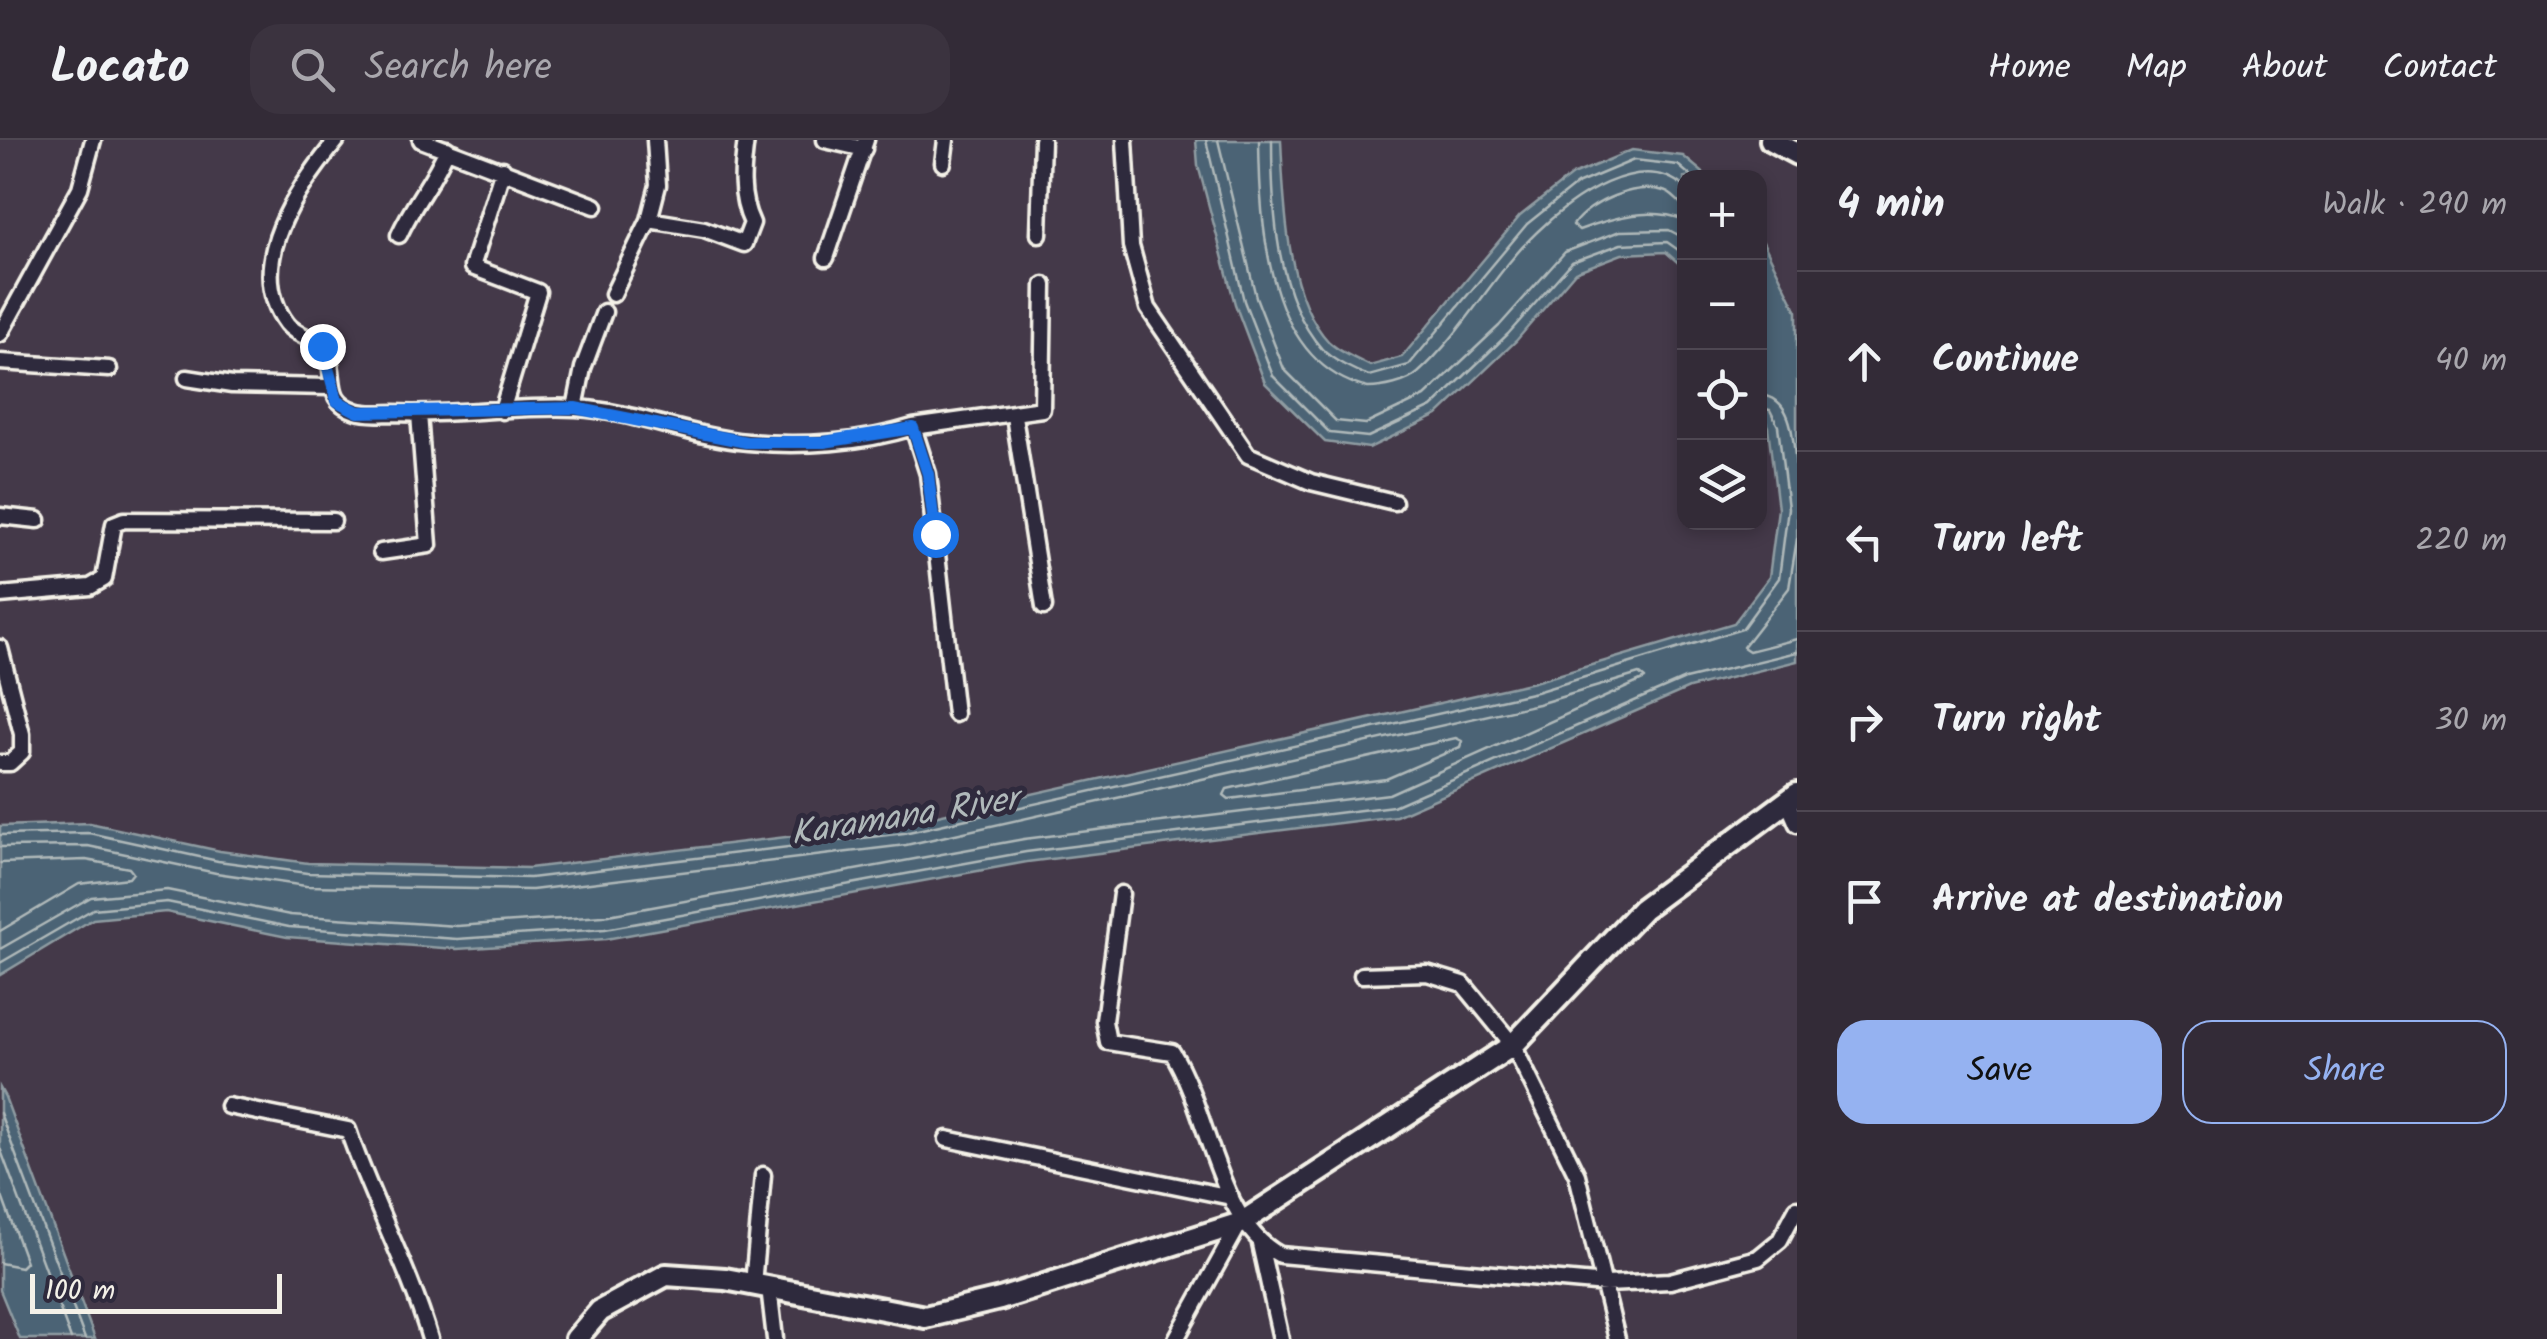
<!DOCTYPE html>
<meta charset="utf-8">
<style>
body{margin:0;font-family:Kalam,sans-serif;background:#3b333f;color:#f1f3f6}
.controls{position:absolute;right:30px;top:30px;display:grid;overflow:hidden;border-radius:20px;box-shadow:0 5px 15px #0003}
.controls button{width:90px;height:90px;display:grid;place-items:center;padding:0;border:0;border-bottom:2px solid #4e4752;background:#332b37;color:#f1f3f6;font:50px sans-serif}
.scale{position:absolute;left:30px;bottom:25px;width:252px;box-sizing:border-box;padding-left:10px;border:5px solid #f4f1e8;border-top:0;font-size:28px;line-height:35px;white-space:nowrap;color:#f4f1e8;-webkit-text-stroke:8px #2f2a3d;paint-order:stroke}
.stop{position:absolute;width:30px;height:30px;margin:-22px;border:8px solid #1a73e8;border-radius:50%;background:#fff}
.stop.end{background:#1a73e8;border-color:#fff;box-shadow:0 2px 10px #0008}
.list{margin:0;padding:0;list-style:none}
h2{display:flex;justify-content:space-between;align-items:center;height:130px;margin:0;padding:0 40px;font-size:42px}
h2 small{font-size:32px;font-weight:400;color:#a9a7ad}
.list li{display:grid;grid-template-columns:65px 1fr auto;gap:30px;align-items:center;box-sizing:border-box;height:180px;padding:0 40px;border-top:2px solid #4e4752}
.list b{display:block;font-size:38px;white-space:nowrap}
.list em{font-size:32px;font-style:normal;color:#a9a7ad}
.actions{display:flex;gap:20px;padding:30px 40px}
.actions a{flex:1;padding:22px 0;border:2px solid #95b2f1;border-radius:30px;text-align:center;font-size:35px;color:#95b2f1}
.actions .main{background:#95b2f1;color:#111}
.icon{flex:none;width:55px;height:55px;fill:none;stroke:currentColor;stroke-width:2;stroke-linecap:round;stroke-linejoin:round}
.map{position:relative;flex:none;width:1797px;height:1199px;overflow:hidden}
header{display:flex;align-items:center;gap:60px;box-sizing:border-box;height:140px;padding:0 50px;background:#332b37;border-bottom:2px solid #4e4752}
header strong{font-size:48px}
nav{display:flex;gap:55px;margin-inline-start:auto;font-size:35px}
.search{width:700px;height:90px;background:#3b333f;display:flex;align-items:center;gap:25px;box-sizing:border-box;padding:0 35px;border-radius:30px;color:#a9a7ad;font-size:38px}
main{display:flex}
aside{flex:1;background:#332b37}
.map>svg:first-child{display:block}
</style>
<header>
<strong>Locato</strong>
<div class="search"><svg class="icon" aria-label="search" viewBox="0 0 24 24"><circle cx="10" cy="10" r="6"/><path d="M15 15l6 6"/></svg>Search here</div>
<nav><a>Home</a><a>Map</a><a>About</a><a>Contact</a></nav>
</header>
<main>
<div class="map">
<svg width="1797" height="1199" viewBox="0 0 1797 1199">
<rect width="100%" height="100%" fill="#443949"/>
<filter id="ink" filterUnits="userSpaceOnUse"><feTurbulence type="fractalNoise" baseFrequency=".01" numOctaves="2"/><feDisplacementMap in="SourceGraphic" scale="20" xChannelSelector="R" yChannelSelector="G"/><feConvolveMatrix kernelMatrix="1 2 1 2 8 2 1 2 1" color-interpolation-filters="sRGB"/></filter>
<g filter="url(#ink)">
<path fill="#4b6474" stroke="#8f9ca2" stroke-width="2.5" d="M1196,0H1281C1284,61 1285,155 1329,202C1339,212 1357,219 1370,226L1402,217L1520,76L1572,35L1632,10L1683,16L1708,37L1684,38V128L1666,112L1622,114L1575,132L1516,201L1438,275L1369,308L1325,302L1265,243L1235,164L1198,25Z
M1760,96L1797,171V521L1689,548L1396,676L1027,722L606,799L457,809L287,797L166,772L93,779L0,835V686L90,683L220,711L308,723L529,728L902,683L1534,542L1734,483L1769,437L1778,369L1768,287L1760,268Z
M0,948L5,957L95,1199H20L0,1150Z"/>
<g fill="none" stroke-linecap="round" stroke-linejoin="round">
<path stroke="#b0b9ba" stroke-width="2.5" d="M1206,0L1244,161L1273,236L1330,293L1368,297L1432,267L1508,194L1572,122L1621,104L1667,102L1684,114
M1218,0L1256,157L1284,229L1336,281L1366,284L1425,256L1499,186L1565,112L1620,91L1669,90L1684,98
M1259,0C1260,85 1266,223 1368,248C1383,248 1407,243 1418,233C1464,192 1493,134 1537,92C1570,59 1641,9 1684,47
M1272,0C1272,67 1275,156 1322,209C1332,220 1355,231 1369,236L1409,225L1527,84L1577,44L1634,20L1678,25L1693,38
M1684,67C1679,62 1672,54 1666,52C1637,41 1589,62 1573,85L1579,90C1611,78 1651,66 1684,80
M1760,255C1797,257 1793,309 1797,338
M1797,399L1789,448L1743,507L1749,511L1797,499
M1456,598L1462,601L1460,607L1386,639L1229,659L1224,655L1227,649Z
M0,695L89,693L218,721L307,733L530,738L904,693L1536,552L1742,489L1779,438L1788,368L1778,286L1770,270L1760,268
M0,707L88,706L216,733L306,746L532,750L906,705L1538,564L1639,534L1645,539L1389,654L1024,699L603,776L457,786L290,775L167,750L91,757L0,809
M0,723L86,720L129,728L133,733L129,738L79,744L0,791
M0,823L93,769L167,762L289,787L457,799L605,789L1026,712L1393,666L1685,539L1797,512
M0,973L85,1199
M0,1008L71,1199
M0,1051L26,1122L21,1127L0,1123"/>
<defs>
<path id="street" d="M337,0C300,45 242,124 287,184C298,198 321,198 328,216C336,240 325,261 356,271C367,275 383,273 394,273C455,276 516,265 576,268C634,271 690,297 748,302C801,307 862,303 913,287L928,334L955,574
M421,0L595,66
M825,0L864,9
M1125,0L1131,106L1148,168L1248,315L1311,342L1394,362
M943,23L946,0
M649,80L704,89L744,104L752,83C739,56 742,30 746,0
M1039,94L1042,0
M399,95C414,62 433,42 447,9
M826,118L866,0
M613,154L649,80L658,45L655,0
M0,194L80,48L93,0
M0,222L109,229
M187,238L232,245L330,247
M575,268L583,228L604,172
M502,271L538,152L472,127L503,29
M1014,276L1044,467
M913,287L1042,269L1044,145
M0,376L38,380
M381,412L429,405L419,274
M0,455L90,447L104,439L114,384L124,380L333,381
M0,508L22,594V612L10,623H0
M1787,661L1797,684
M1121,754L1104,881L1108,902L1172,912C1210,973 1217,1082 1280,1115L1606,1144L1670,1141L1758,1118L1780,1100L1797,1068
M1362,835L1427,833L1463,844L1513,905L1577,1035L1617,1199
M228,966L348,990C372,1061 409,1127 430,1199
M947,999L1231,1057
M1260,1104L1281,1199
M753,1144L763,1035
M769,1147L775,1199
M1176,1199L1240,1083"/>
<path id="secondary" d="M1771,0L1797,14
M576,1199L600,1171L666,1135L725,1139L925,1177L1000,1159L1241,1083L1513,905L1642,769L1797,654"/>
</defs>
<use href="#street" stroke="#f4f1e8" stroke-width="21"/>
<use href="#secondary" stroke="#f4f1e8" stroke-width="28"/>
<use href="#street" stroke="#2f2a3d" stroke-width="14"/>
<use href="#secondary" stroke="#2f2a3d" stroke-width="20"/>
</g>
</g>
<g fill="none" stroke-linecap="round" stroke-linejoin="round" filter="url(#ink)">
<path stroke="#1a73e8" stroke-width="12" d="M322,206L337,261L358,272L575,268L746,302H824L913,288L928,334L935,394"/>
</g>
<g text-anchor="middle" stroke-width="10" stroke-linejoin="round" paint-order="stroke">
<g font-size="35" font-style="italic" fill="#b0b9ba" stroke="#2f2a3d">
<text transform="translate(904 675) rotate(-9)" y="12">Karamana River</text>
</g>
</g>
</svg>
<div class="controls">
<button>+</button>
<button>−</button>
<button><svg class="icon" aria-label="locate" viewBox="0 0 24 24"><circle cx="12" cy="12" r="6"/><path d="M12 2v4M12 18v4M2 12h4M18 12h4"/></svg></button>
<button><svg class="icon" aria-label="layers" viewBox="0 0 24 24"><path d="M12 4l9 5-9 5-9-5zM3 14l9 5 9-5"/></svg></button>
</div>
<div class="scale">100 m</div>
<div class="stop" style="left:935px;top:394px"></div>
<div class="stop end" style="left:322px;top:206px"></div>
</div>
<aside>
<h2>4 min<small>Walk · 290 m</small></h2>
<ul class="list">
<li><svg class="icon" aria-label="ahead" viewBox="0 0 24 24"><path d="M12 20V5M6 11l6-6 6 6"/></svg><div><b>Continue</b></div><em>40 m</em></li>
<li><svg class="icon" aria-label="left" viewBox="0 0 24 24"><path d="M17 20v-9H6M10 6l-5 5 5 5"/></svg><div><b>Turn left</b></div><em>220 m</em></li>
<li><svg class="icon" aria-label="right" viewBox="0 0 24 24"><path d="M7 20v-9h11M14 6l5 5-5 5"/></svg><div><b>Turn right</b></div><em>30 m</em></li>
<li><svg class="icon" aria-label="arrive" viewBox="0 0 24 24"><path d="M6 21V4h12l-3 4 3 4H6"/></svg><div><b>Arrive at destination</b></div></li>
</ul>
<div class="actions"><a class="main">Save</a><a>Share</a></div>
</aside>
</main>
